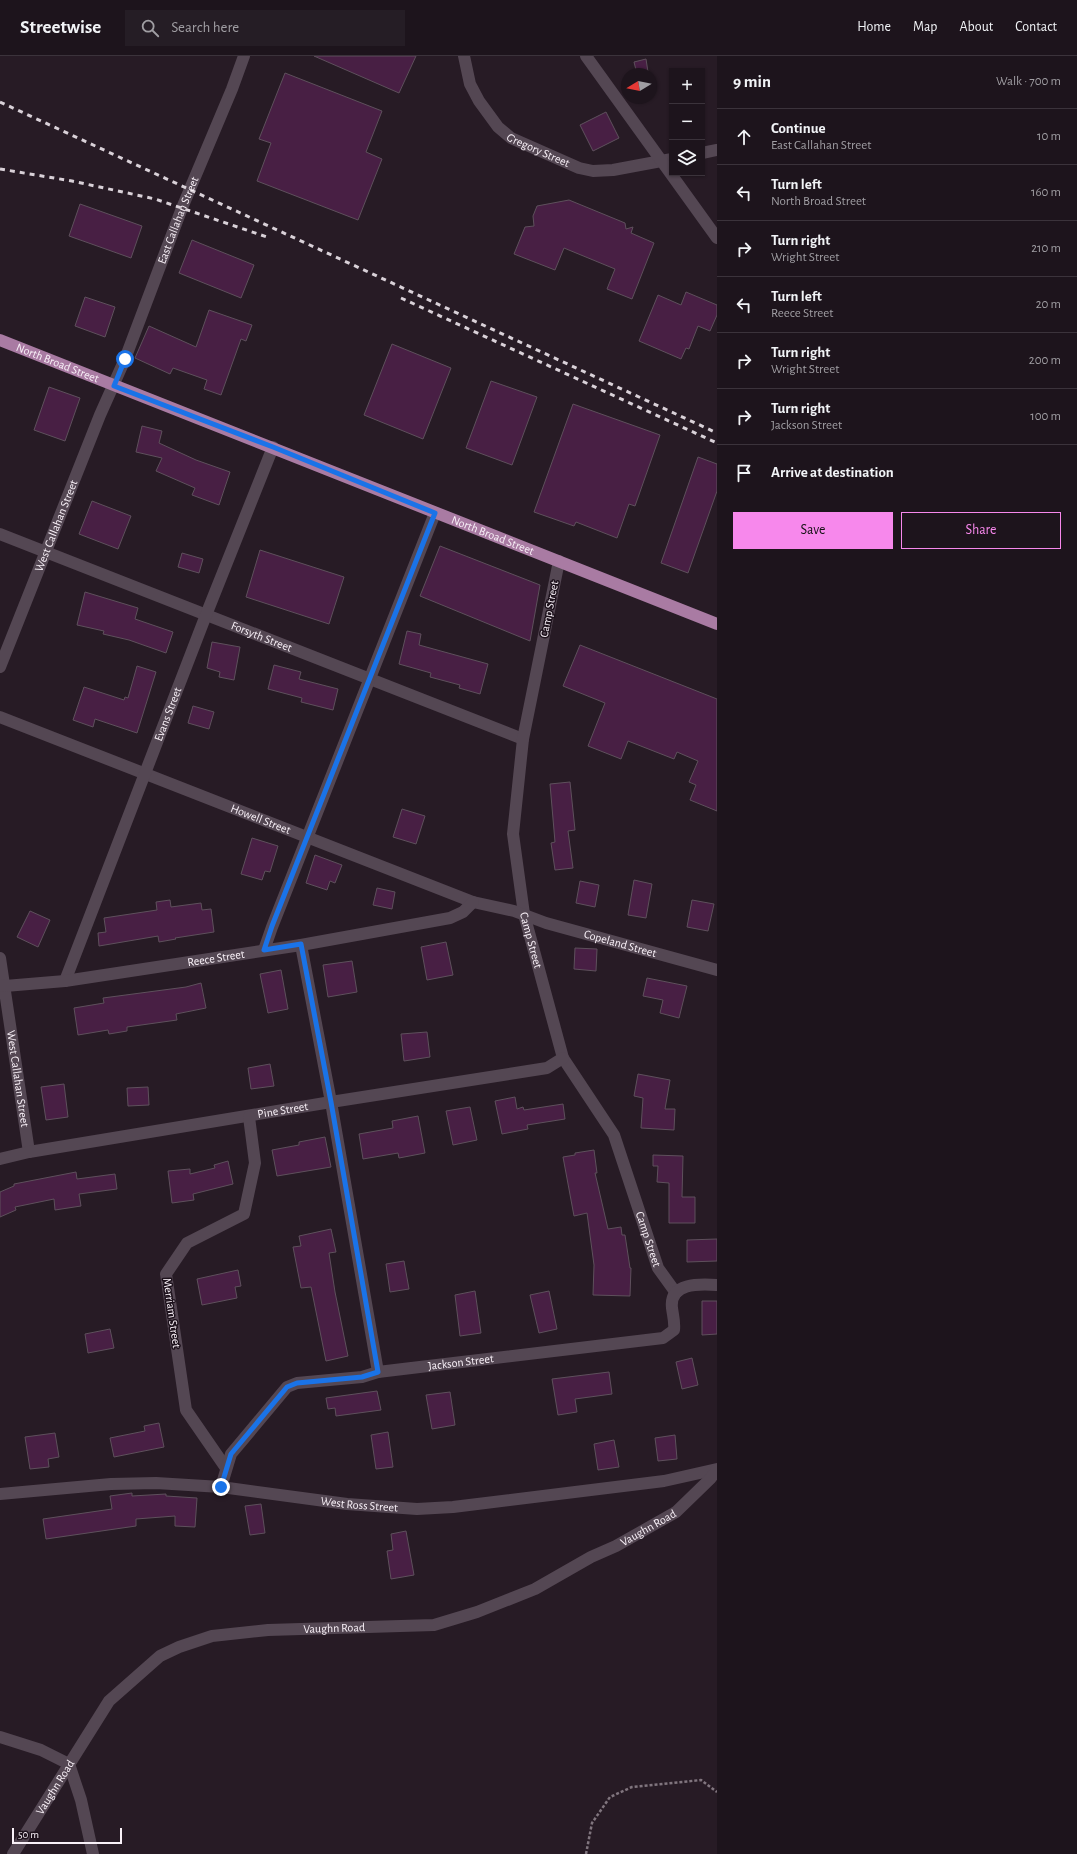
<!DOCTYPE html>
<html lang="en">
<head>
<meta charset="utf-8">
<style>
	:root { --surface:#1d141c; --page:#251d25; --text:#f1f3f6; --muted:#a09ea3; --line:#3b333b; --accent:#f788ec }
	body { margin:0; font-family:"Alegreya Sans",sans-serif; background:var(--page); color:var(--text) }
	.controls { position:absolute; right:12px; top:12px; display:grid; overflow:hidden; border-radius:0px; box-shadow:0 1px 3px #0004 }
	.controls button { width:36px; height:36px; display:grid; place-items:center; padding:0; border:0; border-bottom:1px solid var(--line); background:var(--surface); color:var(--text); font:20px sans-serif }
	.compass { position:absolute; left:621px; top:12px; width:36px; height:36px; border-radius:50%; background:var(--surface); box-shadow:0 1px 3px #0004; rotate:260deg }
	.scale { position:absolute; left:12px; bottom:10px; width:110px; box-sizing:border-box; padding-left:4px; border:2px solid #f9f1f8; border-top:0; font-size:11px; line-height:14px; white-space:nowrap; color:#f9f1f8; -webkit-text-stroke:3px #1d121c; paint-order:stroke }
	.stop { position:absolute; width:12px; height:12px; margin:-9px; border:3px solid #1a73e8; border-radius:50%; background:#fff }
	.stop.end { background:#1a73e8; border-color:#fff; box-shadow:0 1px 4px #0008 }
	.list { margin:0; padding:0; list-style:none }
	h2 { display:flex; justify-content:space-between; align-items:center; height:52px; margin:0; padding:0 16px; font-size:17px }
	h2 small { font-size:13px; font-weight:400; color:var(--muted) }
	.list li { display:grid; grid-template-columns:26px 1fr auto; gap:12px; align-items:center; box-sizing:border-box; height:56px; padding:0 16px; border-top:1px solid var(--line) }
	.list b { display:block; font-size:15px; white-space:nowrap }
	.list p { margin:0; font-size:13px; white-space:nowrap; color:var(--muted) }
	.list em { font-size:13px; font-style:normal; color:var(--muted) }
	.actions { display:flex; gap:8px; padding:12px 16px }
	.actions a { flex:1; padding:9px 0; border:1px solid var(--accent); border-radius:0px; text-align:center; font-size:14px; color:var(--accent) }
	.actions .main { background:var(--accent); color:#111 }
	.icon { flex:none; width:22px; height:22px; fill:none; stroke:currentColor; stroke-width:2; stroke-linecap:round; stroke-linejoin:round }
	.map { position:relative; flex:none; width:717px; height:1798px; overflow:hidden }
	header { display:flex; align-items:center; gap:24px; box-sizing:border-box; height:56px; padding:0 20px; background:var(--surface); border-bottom:1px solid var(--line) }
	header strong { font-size:19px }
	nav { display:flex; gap:22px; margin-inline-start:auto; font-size:14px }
	.search { width:280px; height:36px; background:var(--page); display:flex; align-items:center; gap:10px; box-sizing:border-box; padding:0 14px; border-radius:0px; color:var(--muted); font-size:15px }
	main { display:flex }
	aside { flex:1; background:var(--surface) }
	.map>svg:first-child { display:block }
</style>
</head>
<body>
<header>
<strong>Streetwise</strong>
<div class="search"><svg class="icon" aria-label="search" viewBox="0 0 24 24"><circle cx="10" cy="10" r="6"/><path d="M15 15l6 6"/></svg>Search here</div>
<nav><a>Home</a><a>Map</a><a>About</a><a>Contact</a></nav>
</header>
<main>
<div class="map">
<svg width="717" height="1798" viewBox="0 0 717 1798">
	<rect width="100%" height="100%" fill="#271b25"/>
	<!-- building -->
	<g fill="#481f44" stroke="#5e505c">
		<polygon points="314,0 416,0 399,37"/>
		<polygon points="646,3 648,16 637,18 634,6"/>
		<polygon points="285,17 382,55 366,96 382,103 358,164 257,125 271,87 259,83"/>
		<polygon points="606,56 619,82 593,95 580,69"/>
		<polygon points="569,144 625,167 626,173 633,171 631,177 654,187 632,243 607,233 615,213 564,192 555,214 514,198 525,171 534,170 533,160 537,150"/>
		<polygon points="80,148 142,170 131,202 69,180"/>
		<polygon points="192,184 254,209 241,242 179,217"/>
		<polygon points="686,236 717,249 717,259 710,275 698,270 689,293 686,292 681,303 639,285 658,239 681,249"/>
		<polygon points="85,241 115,251 105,281 75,270"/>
		<polygon points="209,254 252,269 246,285 241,283 221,339 204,333 207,324 173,312 170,318 135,302 149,270 196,291"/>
		<polygon points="392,288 451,312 423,383 364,359"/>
		<polygon points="491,325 537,341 512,409 466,392"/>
		<polygon points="49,331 80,342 65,385 34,374"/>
		<polygon points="573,348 660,379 635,450 629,448 617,482 576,466 574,470 534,456"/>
		<polygon points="142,370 162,375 159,387 196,404 230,416 219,449 192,439 195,432 156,415 162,402 136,396"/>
		<polygon points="698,401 717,408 717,435 688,517 661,507"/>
		<polygon points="92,445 131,460 118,493 79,478"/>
		<polygon points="440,490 540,529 530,585 420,540"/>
		<polygon points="260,494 344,521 329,568 246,541"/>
		<polygon points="182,497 203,503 199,517 178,511"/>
		<polygon points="85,536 138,552 135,563 173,576 166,597 129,584 103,578 104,575 77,569"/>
		<polygon points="407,575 421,578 419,589 488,608 480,638 459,632 460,629 430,621 431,617 399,608"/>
		<polygon points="212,586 240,591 234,624 219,621 220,616 207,612"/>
		<polygon points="580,589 717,643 717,755 690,744 696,729 689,726 698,705 677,696 674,703 628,685 621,703 588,690 605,647 563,630"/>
		<polygon points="274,609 301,616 299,623 338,633 333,654 301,646 302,642 268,633"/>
		<polygon points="137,610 156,616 137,677 95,663 93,671 73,664 84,631 124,644 125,641 128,642"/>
		<polygon points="193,650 214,656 209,673 188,667"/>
		<polygon points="570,726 575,774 568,775 573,812 555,814 551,787 555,786 550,728"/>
		<polygon points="402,753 425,760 416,788 393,781"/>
		<polygon points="252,782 278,790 270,816 265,815 262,824 241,818"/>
		<polygon points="315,799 342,809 335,827 330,825 327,834 306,827"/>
		<polygon points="634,824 652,828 646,862 628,859"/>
		<polygon points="580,825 599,829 595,851 576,847"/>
		<polygon points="377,832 395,836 392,853 373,849"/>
		<polygon points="170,844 171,851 201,847 202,854 211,853 214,876 175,882 176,883 159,886 158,880 99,890 98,877 106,876 104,862 157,854 156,846"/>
		<polygon points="692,844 714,848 708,875 687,871"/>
		<polygon points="30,855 50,864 38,891 17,881"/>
		<polygon points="446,886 453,919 427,924 421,891"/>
		<polygon points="575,892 597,893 596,915 574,913"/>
		<polygon points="352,905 357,936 328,941 323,909"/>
		<polygon points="281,914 288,953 268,957 260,918"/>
		<polygon points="647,922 687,930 679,962 660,957 663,944 643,940"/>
		<polygon points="201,927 206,952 176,958 177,964 127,971 127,975 109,978 108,974 78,979 74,952 104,947 103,942 186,931"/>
		<polygon points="427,976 430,1001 404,1005 401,978"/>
		<polygon points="270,1008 274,1030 251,1033 248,1012"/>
		<polygon points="638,1018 670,1024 665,1053 675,1053 674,1074 641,1072 643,1042 634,1040"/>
		<polygon points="64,1028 68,1061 46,1064 41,1031"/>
		<polygon points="148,1031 149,1049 128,1050 127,1032"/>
		<polygon points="515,1041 517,1053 523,1051 524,1054 563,1048 565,1063 527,1069 528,1073 502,1078 495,1045"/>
		<polygon points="470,1051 477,1084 453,1089 446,1055"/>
		<polygon points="418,1060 425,1097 399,1102 398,1097 363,1103 359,1078 393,1072 392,1065"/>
		<polygon points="325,1081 331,1111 277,1120 272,1094 299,1089 299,1086"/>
		<polygon points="594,1094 597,1117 595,1117 608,1173 621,1171 622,1179 625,1179 630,1212 631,1212 630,1240 593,1239 594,1209 587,1157 574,1160 563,1101 575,1099 575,1097"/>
		<polygon points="653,1099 683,1100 682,1141 695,1141 695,1167 669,1167 669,1127 657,1126 658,1110 653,1110"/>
		<polygon points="228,1105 233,1128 193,1138 194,1144 172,1147 168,1115 190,1113 190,1118 215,1112 214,1109"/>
		<polygon points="76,1116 77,1123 115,1118 117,1133 79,1138 81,1150 55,1154 54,1143 15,1151 16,1154 0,1161 0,1136 14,1130 14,1128"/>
		<polygon points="331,1173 336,1196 329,1197 335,1236 348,1300 326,1305 311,1231 301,1232 293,1191 301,1190 299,1180"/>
		<polygon points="717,1183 717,1205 687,1206 687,1184"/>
		<polygon points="404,1205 409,1233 390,1236 386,1208"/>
		<polygon points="238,1214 241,1230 235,1231 237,1242 202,1249 197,1223"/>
		<polygon points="475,1235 481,1277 460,1280 455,1239"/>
		<polygon points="549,1235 557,1273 539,1277 530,1239"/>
		<polygon points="702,1245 717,1245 717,1278 702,1279"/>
		<polygon points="110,1273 114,1292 88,1297 85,1278"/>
		<polygon points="692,1302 698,1329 682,1333 676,1306"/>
		<polygon points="609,1316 612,1338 575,1343 577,1356 558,1359 552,1323"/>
		<polygon points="377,1335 381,1354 336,1360 335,1352 328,1353 326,1342"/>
		<polygon points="450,1336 455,1369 432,1373 426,1339"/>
		<polygon points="159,1367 164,1391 114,1401 110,1382 145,1375 144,1370"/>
		<polygon points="388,1376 393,1411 376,1413 371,1379"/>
		<polygon points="55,1377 59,1401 48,1403 49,1411 30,1413 25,1381"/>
		<polygon points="675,1379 677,1403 658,1405 655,1382"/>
		<polygon points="614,1384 619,1411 598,1414 594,1388"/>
		<polygon points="132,1437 132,1440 166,1438 166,1440 197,1442 195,1471 175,1470 175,1460 136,1463 136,1470 46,1483 43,1463 112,1453 110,1440"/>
		<polygon points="261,1448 265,1477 250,1479 245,1450"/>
		<polygon points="406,1475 414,1519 391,1523 387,1495 393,1494 391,1478"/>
	</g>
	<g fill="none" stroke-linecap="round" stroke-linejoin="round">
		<!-- path -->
		<polyline stroke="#80757e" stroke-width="2.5" stroke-dasharray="3 2" stroke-linecap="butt" points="586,1798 592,1767 610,1741 632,1731 701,1724 717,1736"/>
		<!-- minor -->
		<g stroke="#544753" stroke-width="12">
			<path id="s1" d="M464,0L470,28L479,45L498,71L511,82L579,112L593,115L613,114L672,103"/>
			<polyline points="586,0 717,182"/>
			<polyline points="702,97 717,94"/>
			<path id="s2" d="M0,478L523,683"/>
			<path id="s3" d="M559,505L523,683L513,778L524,858L563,1002L614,1079L658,1212L676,1237"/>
			<path id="s4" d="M0,611L100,359L125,303L182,152L232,33L244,0"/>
			<path id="s5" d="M0,661L473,846L514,855L546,867L717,914"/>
			<polyline points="301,889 331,1046 378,1316"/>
			<polyline points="264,894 272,871 435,457"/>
			<path id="s6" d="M0,902L29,1096"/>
			<path id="s7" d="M65,925L206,559L273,391"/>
			<path id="s8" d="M0,929L5,930L65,925L301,889L450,862L463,856L473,846"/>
			<path id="s9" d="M0,1103L29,1096L331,1046L547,1012L563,1002"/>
			<polyline points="226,1412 186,1354 166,1218 187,1187 244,1158 255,1107 249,1061"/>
			<path id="s10" d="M221,1431L231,1398L287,1331L297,1327L362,1321L378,1316L403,1313L663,1282L674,1274C675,1266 673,1260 672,1252C669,1226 700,1228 717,1229"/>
			<path id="s11" d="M0,1438L111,1428L156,1427L221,1431L347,1448L417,1453L453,1451L664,1425L717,1413"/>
			<polyline points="0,1681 41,1694 69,1708"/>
			<polyline points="69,1708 81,1744 93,1798"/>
			<path id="s12" d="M13,1798L109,1645L160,1600L179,1591L212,1580L268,1574L434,1569L477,1556L535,1533L591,1501L616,1490L676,1456L710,1423L717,1414"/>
		</g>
		<!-- major -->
		<path stroke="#a97ba3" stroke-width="12" id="s13" d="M0,284L717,568"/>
		<!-- rail -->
		<g stroke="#d9d1d8" stroke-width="3" stroke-dasharray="5 5" stroke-linecap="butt">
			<polyline points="0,46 717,377"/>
			<polyline points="0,113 72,125 155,143 267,181"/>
			<polyline points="401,242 717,387"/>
		</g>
	</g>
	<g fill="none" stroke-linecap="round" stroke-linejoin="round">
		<!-- route -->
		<polyline stroke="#1a73e8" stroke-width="5" points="125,303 114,330 273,391 435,457 272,870 264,894 301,888 331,1046 378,1316 362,1321 297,1327 287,1331 231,1398 221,1431"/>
	</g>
	<g text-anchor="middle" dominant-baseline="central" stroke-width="3" stroke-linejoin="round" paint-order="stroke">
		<!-- street labels -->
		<g font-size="12" fill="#f9f1f8" stroke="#1d121c">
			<text stroke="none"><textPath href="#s1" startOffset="127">Gregory Street</textPath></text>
			<text stroke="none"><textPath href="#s4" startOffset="481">East Callahan Street</textPath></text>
			<text stroke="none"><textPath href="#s13" startOffset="62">North Broad Street</textPath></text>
			<text stroke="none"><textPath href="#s4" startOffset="152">West Callahan Street</textPath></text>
			<text stroke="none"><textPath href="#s13" startOffset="530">North Broad Street</textPath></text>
			<text transform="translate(549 553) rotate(-79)">Camp Street</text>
			<text stroke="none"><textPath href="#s2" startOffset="281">Forsyth Street</textPath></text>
			<text stroke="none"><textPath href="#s7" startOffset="286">Evans Street</textPath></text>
			<text stroke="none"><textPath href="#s5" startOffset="280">Howell Street</textPath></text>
			<text stroke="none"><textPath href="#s3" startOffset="385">Camp Street</textPath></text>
			<text stroke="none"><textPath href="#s5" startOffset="661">Copeland Street</textPath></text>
			<text stroke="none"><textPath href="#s8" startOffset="218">Reece Street</textPath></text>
			<text stroke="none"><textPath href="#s6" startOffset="122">West Callahan Street</textPath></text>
			<text stroke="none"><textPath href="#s9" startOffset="287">Pine Street</textPath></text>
			<text stroke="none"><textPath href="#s3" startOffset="709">Camp Street</textPath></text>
			<text transform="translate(172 1257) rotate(82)">Merriam Street</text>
			<text stroke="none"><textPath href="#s10" startOffset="298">Jackson Street</textPath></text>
			<text stroke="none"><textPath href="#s11" startOffset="361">West Ross Street</textPath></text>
			<text stroke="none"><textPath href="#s12" startOffset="763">Vaughn Road</textPath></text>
			<text stroke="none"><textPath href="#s12" startOffset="427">Vaughn Road</textPath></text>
			<text stroke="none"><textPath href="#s12" startOffset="79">Vaughn Road</textPath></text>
		</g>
	</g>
</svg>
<div class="controls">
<button>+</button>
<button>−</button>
<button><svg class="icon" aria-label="layers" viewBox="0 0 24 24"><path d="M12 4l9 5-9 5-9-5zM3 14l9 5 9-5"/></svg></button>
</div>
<svg class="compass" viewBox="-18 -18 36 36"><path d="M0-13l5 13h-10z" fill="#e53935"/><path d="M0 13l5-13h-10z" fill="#a09ea3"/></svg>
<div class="scale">50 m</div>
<div class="stop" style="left:125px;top:303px"></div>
<div class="stop end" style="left:221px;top:1431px"></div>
</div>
<aside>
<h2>9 min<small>Walk · 700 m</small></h2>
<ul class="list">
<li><svg class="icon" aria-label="ahead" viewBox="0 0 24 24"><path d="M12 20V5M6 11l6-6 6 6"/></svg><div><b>Continue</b><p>East Callahan Street</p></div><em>10 m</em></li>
<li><svg class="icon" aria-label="left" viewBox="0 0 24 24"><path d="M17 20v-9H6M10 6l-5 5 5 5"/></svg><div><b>Turn left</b><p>North Broad Street</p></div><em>160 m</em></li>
<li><svg class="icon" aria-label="right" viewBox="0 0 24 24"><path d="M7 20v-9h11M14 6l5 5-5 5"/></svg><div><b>Turn right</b><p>Wright Street</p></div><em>210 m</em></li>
<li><svg class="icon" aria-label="left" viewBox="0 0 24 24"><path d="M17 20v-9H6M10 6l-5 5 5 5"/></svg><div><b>Turn left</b><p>Reece Street</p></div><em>20 m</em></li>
<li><svg class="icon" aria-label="right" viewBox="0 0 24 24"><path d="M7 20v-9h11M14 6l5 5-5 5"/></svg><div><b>Turn right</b><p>Wright Street</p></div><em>200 m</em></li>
<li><svg class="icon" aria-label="right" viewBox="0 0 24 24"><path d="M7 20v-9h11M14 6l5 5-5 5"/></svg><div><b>Turn right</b><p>Jackson Street</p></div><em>100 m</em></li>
<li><svg class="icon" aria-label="arrive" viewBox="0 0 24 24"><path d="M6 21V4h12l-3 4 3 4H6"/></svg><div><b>Arrive at destination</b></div></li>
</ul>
<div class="actions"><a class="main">Save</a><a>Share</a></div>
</aside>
</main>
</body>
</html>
